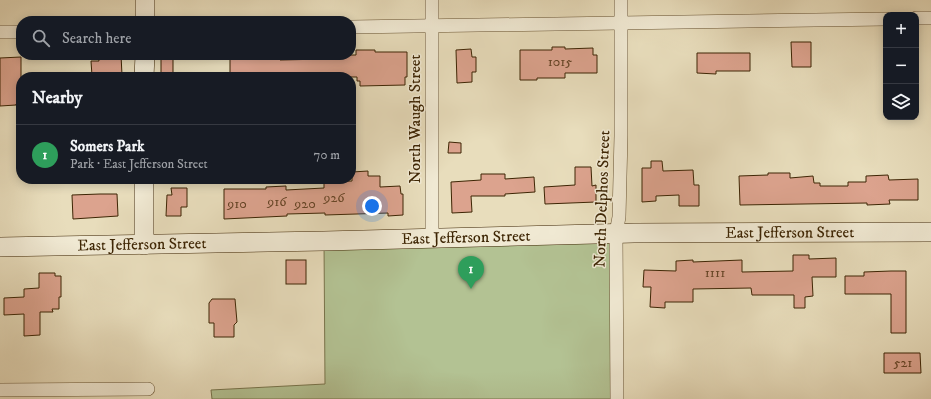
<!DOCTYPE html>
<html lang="en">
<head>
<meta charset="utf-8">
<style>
	:root { --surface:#171b24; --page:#242831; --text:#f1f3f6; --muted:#9ea1a6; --line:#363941; --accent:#c59692 }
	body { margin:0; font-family:"IM FELL DW Pica",serif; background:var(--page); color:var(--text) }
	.controls { position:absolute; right:12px; top:12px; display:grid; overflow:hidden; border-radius:8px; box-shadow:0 2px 10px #0003 }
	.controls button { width:36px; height:36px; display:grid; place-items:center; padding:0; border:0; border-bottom:1px solid var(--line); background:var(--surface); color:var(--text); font:20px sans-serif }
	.you { position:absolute; left:372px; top:206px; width:14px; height:14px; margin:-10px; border:3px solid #fff; border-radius:50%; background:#1a73e8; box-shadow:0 0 0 6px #1a73e833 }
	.badge { display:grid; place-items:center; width:26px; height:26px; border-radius:50%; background:var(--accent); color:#fff; font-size:13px; font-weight:700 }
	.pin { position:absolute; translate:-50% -33px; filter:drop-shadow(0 1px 2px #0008) }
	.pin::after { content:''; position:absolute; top:21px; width:14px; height:12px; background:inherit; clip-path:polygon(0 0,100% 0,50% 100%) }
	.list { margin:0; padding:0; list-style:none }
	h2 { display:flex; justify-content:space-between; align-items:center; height:52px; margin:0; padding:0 16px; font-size:17px }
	h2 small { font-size:13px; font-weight:400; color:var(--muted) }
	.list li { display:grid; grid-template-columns:26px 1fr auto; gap:12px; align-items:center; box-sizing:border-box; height:60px; padding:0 16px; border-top:1px solid var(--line) }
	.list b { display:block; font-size:15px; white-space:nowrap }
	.list p { margin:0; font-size:13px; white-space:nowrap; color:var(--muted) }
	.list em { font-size:13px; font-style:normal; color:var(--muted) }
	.icon { flex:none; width:22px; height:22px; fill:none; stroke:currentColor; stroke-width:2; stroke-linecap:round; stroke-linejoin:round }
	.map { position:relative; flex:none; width:931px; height:399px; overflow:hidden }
	.search { position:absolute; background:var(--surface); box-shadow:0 2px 10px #0003; left:16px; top:16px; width:340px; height:44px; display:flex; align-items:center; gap:10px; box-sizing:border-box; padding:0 14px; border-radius:16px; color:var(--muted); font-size:15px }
	.panel { position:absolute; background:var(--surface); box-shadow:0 2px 10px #0003; left:16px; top:72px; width:340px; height:112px; border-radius:16px }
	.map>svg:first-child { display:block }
</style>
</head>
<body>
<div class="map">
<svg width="931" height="399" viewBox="0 0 931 399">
	<rect width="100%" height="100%" fill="#e8ddbc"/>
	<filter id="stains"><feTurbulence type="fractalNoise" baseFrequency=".005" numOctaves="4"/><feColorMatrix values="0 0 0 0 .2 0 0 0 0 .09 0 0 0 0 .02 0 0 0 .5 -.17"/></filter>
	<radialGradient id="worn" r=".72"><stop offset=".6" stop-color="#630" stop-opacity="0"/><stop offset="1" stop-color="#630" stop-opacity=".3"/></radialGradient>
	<!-- green -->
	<polygon fill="#b3c293" stroke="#78744c" points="616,233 617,399 212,399 211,390 325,384 324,241"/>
	<!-- building -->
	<g fill="#dca38e" stroke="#3d2504">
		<polygon points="791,42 811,42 811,67 792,67"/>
		<polygon points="552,47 565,47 565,49 593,48 593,55 597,55 597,73 565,73 565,78 537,78 537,80 520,80 520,50 552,50"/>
		<polygon points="471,49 472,57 476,57 476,72 472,72 472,82 457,83 456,50"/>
		<polygon points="356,50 375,50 375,52 407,52 407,77 405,77 405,85 360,86 360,81 357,81 357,77 230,77 230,59 236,59 236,56 262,57 262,55 277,55 277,57 280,57 280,60 325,59 325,57 330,57 330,55 356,55"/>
		<polygon points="697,53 750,53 750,71 716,71 716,74 697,73"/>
		<polygon points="98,55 121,55 122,75 92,76 91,61 99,61"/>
		<polygon points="161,55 173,55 173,76 161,75"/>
		<polygon points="21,57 21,104 16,104 16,105 0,106 0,58"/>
		<polygon points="449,142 461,143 461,153 448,153"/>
		<polygon points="651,161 662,161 663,171 693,170 694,185 699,185 699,206 679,206 679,195 656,196 656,201 642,202 642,168 651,168"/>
		<polygon points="575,167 591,167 592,186 596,185 596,202 545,204 544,187 575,185"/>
		<polygon points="368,171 368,176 380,176 380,187 400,186 401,194 403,194 403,215 388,216 388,213 325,215 325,213 287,214 287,216 224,219 224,189 266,189 266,187 286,186 286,190 324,188 324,182 352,181 352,172"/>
		<polygon points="768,173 790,173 790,178 813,176 814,183 820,183 820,186 848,186 848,182 866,182 866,176 888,175 889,180 918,179 918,200 889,200 890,204 867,205 867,203 740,205 739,176 768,175"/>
		<polygon points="481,174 505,174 505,179 534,177 535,192 505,194 505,196 471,196 472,212 452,213 451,182 481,180"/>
		<polygon points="171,188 187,188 187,207 181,207 181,216 166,216 167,195 172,195"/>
		<polygon points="100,194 117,194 118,216 73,219 72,195"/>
		<polygon points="793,255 809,255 809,259 836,258 836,277 812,277 813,296 805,297 805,308 794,308 794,295 752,295 751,288 693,289 693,302 665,302 665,308 650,307 651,287 643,287 644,270 676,271 676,261 693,260 693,262 742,260 742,272 793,271"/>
		<rect x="286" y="260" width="20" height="24"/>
		<polygon points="891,271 906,271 906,333 891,333 891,294 845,294 845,276 864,276 864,272"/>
		<polygon points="39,273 55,273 55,276 61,276 61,297 59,297 59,309 52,309 53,312 40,312 40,335 24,336 24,314 4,315 4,298 24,297 24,289 39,288"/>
		<polygon points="212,299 235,299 237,322 234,325 234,337 214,337 214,323 209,323 209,303"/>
		<polygon points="884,353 920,353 921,373 884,373"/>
	</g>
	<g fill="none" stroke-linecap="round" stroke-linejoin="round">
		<defs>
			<g id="street">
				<polyline points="916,18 931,18"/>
				<polyline points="351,27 886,19"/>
				<polyline points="0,32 21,32"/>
				<polyline points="432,239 432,0"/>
				<polyline points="0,390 148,389"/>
				<polyline points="617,399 616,233 619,217 621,136 621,0"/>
			</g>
			<g id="secondary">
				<polyline points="145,0 145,21"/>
				<polyline points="144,77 145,55"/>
				<polyline points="144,245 144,179"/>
				<path id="s1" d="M0,247L324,241L634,233L931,232"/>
			</g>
		</defs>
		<!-- street casing -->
		<use href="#street" stroke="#685332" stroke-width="14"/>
		<!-- secondary casing -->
		<use href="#secondary" stroke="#3d2504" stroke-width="20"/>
		<!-- street -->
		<use href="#street" stroke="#f0e9d3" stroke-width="13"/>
		<!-- secondary -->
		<use href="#secondary" stroke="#f0e9d3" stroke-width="19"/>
	</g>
	<g text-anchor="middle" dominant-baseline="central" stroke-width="3" stroke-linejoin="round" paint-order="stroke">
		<!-- number labels -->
		<g font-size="14" fill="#654426">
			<text x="560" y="62">1015</text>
			<text x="334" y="198">926</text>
			<text x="277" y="202">916</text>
			<text x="237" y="204">910</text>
			<text x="305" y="204">920</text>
			<text x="715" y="273">1111</text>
			<text x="903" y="363">521</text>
		</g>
		<!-- street labels -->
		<g font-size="16" fill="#3d2504" stroke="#f0e9d3">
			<text transform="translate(415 119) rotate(-90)">North Waugh Street</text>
			<text transform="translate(602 199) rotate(-88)">North Delphos Street</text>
			<text stroke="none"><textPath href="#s1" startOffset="790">East Jefferson Street</textPath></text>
			<text stroke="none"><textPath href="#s1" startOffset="466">East Jefferson Street</textPath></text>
			<text stroke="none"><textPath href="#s1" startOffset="142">East Jefferson Street</textPath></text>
		</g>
	</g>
	<rect width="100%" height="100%" filter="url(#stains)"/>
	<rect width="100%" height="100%" fill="url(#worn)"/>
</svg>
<div class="controls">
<button>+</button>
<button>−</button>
<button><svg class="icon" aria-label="layers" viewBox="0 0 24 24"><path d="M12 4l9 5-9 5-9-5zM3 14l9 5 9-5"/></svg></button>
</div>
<div class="you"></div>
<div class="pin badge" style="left:471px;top:289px;background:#2e9e5b">1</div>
<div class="search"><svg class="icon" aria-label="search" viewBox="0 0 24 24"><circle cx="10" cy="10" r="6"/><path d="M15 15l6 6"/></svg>Search here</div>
<section class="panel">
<h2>Nearby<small></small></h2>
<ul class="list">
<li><span class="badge" style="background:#2e9e5b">1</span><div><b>Somers Park</b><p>Park · East Jefferson Street</p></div><em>70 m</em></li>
</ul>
</section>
</div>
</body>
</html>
